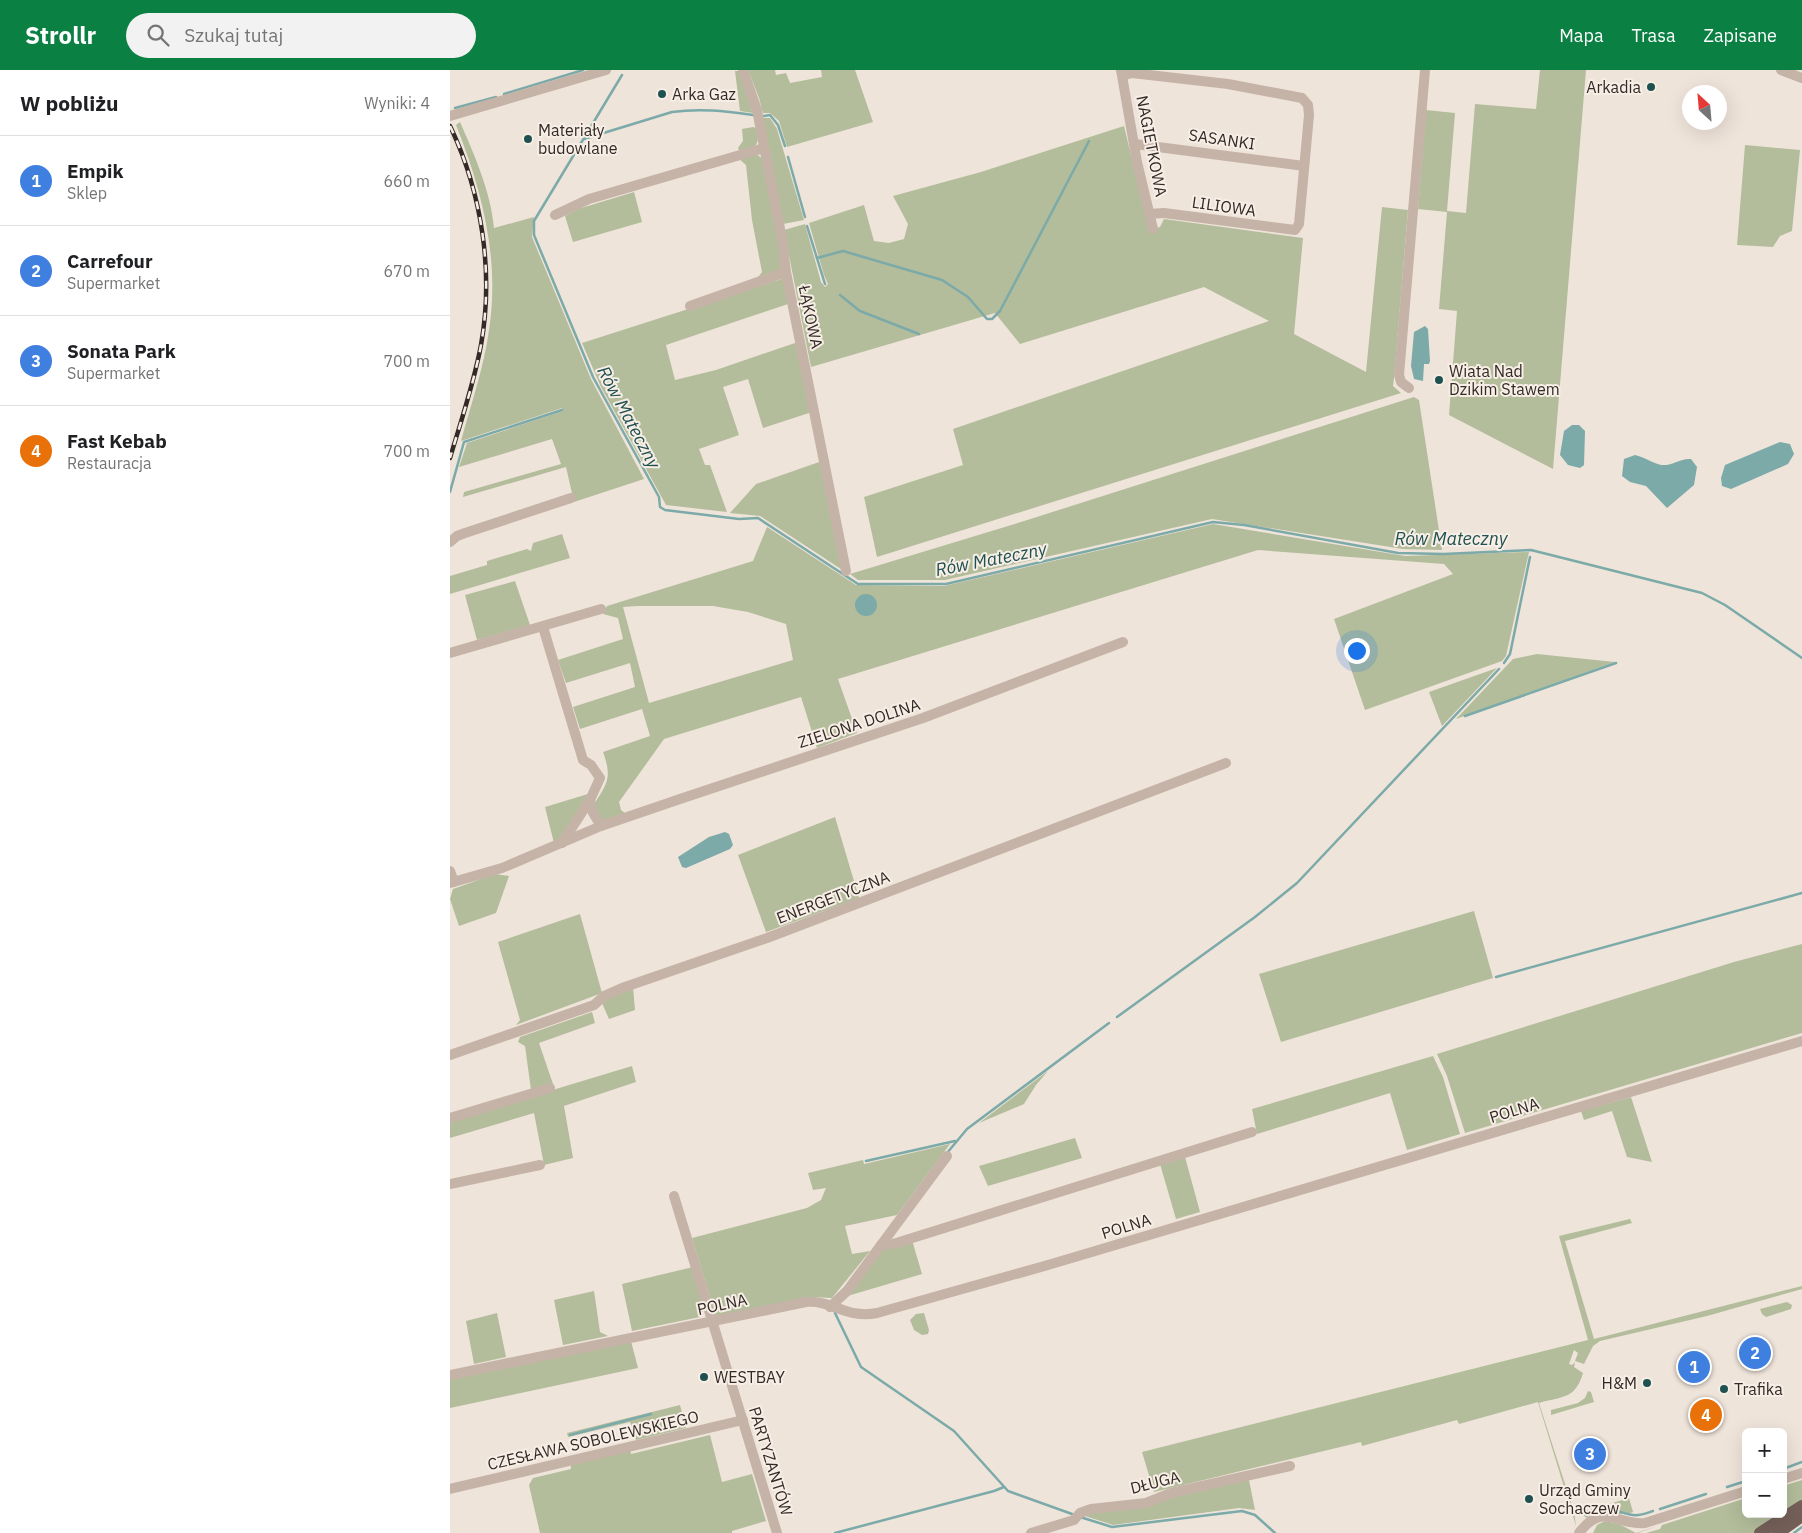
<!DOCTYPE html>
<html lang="pl">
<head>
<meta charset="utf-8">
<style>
	:root { --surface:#fff; --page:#f2f2f2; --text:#202124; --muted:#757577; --line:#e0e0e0; --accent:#0b8043 }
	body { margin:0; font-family:"IBM Plex Sans",sans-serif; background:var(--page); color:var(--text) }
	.controls { position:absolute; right:15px; bottom:15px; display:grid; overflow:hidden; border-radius:8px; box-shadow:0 5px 20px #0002 }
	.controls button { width:45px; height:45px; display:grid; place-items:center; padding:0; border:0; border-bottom:1px solid var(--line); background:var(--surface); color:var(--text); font:25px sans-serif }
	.compass { position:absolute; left:1232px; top:15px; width:45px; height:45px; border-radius:50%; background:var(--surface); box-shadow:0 5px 20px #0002; rotate:334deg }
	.you { position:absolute; left:906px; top:580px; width:18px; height:18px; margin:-12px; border:4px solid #fff; border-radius:50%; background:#1a73e8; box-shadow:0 0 0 8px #1a73e833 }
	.badge { display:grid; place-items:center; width:32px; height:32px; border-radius:50%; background:var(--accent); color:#fff; font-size:16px; font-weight:700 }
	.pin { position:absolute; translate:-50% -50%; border:2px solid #fff; box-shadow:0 1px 5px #0006 }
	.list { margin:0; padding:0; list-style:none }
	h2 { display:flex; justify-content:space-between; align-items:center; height:65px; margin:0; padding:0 20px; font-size:21px }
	h2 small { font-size:16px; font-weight:400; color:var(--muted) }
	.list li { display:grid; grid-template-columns:32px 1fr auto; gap:15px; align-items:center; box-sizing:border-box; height:90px; padding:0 20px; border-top:1px solid var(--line) }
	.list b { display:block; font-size:19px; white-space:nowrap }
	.list p { margin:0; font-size:16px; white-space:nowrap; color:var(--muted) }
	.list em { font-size:16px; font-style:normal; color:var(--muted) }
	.icon { flex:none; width:28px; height:28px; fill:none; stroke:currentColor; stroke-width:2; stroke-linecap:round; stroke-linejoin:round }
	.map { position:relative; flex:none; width:1352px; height:1463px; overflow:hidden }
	header { display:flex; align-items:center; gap:30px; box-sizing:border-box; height:70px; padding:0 25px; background:var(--accent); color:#fff }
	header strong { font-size:24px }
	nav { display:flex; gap:28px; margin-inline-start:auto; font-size:18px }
	.search { width:350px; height:45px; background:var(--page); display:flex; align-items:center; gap:12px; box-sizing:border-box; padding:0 18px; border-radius:28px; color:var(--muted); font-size:19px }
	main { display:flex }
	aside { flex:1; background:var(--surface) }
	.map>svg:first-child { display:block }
</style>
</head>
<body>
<header>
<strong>Strollr</strong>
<div class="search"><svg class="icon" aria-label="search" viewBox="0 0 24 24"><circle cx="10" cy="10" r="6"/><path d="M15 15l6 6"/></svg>Szukaj tutaj</div>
<nav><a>Mapa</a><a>Trasa</a><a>Zapisane</a></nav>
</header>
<main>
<aside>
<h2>W pobliżu<small>Wyniki: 4</small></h2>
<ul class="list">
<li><span class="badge" style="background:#3f7fe0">1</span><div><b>Empik</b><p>Sklep</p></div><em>660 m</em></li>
<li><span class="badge" style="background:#3f7fe0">2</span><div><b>Carrefour</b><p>Supermarket</p></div><em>670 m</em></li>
<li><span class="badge" style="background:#3f7fe0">3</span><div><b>Sonata Park</b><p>Supermarket</p></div><em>700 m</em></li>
<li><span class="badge" style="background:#e8710a">4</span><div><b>Fast Kebab</b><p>Restauracja</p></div><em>700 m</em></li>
</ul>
</aside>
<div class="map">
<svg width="1352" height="1463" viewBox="0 0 1352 1463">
	<rect width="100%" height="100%" fill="#efe4da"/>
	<!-- green -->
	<g fill="#b3bd9b" fill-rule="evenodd">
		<polygon points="298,0 325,0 326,5 336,3 340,13 372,7 371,0 405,0 423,52 337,77 329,51 320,43 313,43 309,28"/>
		<polygon points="1090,0 1136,0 1103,399 999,345 1007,241 989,239 997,142 968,139 976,40 1005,43 997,141 1016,143 1025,34 1086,39"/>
		<polygon points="285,1 289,1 303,43 290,41"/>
		<polygon points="313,48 320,48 327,59 354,150 333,154"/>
		<path d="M10,52C24,84 41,122 44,158L84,147L82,167L141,309L194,409L124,432L116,397L13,427L14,422L111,394L102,369L9,397L17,373L113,341L112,338L11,371C21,334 34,297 39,260C50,189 32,120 6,55Z"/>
		<polygon points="674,56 699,160 710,157 714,149 853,168 844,264 916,302 932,137 958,140 944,308 943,316 951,323 427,487 414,427 513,395 503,359 819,251 754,217 570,274 545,243 361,297 334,160 355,154 371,212 375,217 378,214 374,205 359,153 414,135 424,171 439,173 454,169 458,154 443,126 531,102"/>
		<polygon points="303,57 306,58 308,70 306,75 290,83 288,78 293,71 292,59"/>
		<polygon points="1295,75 1350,80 1342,161 1330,166 1323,177 1287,175"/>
		<polygon points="306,84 313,89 332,180 331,201 306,210 312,202 302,150 296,95 288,88"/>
		<polygon points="184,122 192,152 123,172 115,146 128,139"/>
		<polygon points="335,208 341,233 216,275 225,310 266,300 348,272 362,342 313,358 298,309 273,317 289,365 249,379 255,395 260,395 277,442 216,435 151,317 132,273"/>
		<polygon points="964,327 969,330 992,480 953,479 762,449 495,510 408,510 400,504 571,452"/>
		<polygon points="372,391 394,501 310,446 280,443 306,414"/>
		<path d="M763,454L955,486L1079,482L1056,586L1052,591L915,640L884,549L1003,504L994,494L808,480L388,609L407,663L367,678L351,627L214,669L169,732L171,740L176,744L155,752L146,744L144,734C158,713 162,707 153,682L200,666L192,639L130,659L123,637L185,617L180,593L116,613L108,590L173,569L168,548L153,544L157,536L303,491L317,457L406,515L494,516ZM187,536H263L298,542L336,554L343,590L199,633L173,537Z"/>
		<polygon points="112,464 120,488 0,524 0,506 37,495 37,491 77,479 81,481 83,473"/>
		<polygon points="65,511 80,555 27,570 15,525"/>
		<polygon points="1087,584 1165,592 1006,649 1063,589"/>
		<polygon points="1047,598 992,656 979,622"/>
		<polygon points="138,724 110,770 104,773 95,737"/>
		<polygon points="385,747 409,828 316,862 288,785"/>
		<polygon points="45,804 59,806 46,843 9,856 0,829 3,819"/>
		<polygon points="1024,841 1043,908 831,972 809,904"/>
		<polygon points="130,844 152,923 66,955 70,950 48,872"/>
		<polygon points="1352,874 1352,963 1015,1063 997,1006 987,984 1284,892"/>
		<polygon points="183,917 185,940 159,949 152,933 154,929"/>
		<polygon points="142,942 145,953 89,973 103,1014 81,1020 75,976 68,972 70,967"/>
		<polygon points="983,986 993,1007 1010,1064 957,1080 940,1023 807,1064 802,1039"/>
		<polygon points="182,996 186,1012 114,1036 123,1088 94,1095 84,1043 0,1068 0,1051"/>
		<polygon points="598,1001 586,1015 574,1034 529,1053"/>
		<polygon points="1181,1027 1202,1092 1177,1087 1162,1041 1134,1050 1131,1041"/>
		<polygon points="625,1068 632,1088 538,1116 529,1096"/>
		<polygon points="500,1074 447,1145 395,1156 402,1184 420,1181 382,1228 361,1227 266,1247 242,1168 357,1138 371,1130 376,1118 363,1120 358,1103 413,1090 414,1094"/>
		<polygon points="735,1087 750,1142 726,1149 710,1094"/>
		<path d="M1180,1149L1182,1153L1115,1171L1144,1269L1352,1216V1219L1257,1246L1150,1271L1143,1276L1134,1294L1125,1291L1128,1283L1124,1280L1119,1294L1122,1295L1125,1292L1124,1297L1133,1303C1125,1330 1112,1326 1089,1333L1124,1442L1126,1456L1088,1332L1009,1354L1007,1350L912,1376L911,1372L704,1422L692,1382L1138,1270L1109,1166Z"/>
		<polygon points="462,1170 472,1204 394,1227 430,1180"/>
		<polygon points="243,1197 254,1240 250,1247 182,1261 172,1214"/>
		<polygon points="144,1221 150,1262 158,1266 113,1275 104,1230"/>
		<polygon points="1337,1232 1342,1235 1341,1239 1316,1247 1312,1244 1310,1239"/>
		<polygon points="47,1243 56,1287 24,1294 16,1251"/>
		<polygon points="474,1243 479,1260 478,1264 472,1265 464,1260 460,1250 466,1244"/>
		<polygon points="181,1271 188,1298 0,1338 0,1309"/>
		<polygon points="1138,1321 1141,1322 1144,1332 1101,1345 1101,1340 1128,1333 1135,1328"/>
		<polygon points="230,1335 236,1358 186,1370 180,1352 118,1367 117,1363"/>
		<polygon points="260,1365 272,1412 302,1404 316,1451 282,1461 282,1463 90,1463 79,1415 83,1408 121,1399 120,1392 180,1379 181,1384"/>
		<polygon points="808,1406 799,1410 805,1440 789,1438 663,1455 632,1445"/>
		<polygon points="1352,1410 1352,1432 1333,1443 1333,1416"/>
		<path d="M1179,1428L1183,1442C1167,1448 1153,1437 1136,1448L1132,1442L1152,1434H1159Z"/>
		<polygon points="1296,1428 1296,1444 1332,1444 1305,1463 1196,1463 1210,1459 1212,1455"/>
		<polygon points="1155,1451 1169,1454 1186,1463 1208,1456 1188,1463 1143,1463 1147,1455"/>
	</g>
	<!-- water -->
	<g fill="#7baaa9">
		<polygon points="975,256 978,259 980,291 979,294 974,294 973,311 964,309 961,296 964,262"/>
		<polygon points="1122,355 1129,355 1135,361 1134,395 1130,398 1118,395 1110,385 1114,361"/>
		<polygon points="1330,372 1340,374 1344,384 1338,394 1281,419 1272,416 1271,408 1275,395"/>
		<path d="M1185,385C1194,387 1205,394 1211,395C1223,396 1230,388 1241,389L1247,397L1244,415L1217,438L1196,416L1180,412L1172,406L1174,389Z"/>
		<circle cx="416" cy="535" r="11"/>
		<polygon points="275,762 279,764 283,775 280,779 236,798 232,797 228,787 259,767"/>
	</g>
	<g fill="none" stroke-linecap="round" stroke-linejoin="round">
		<!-- stream -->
		<g stroke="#7baaa9" stroke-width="2.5">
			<polyline points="172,5 84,151 84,165 143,307 209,427 210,437 215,440 289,449 308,448 408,514 496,514 763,452 794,455 948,483 994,484 1081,480 1252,523 1275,535 1352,588"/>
			<polyline points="54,24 133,0"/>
			<polyline points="5,38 46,27"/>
			<polyline points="314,46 320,45 328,55 335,76"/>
			<path d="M134,69L222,42C251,38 274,41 303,45"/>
			<polyline points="338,87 355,147"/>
			<polyline points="357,156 375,214"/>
			<polyline points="367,188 393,181 492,210 518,227 537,249 542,249 550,241 639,71"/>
			<polyline points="390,225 410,241 469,264"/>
			<polyline points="0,422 14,372 112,340"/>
			<polyline points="1054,593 1060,584 1080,487"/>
			<polyline points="1015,646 1166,593"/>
			<polyline points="1046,907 1352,823"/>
			<polyline points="667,947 805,847 847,813 1049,599"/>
			<polyline points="497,1083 517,1059 659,953"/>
			<polyline points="416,1091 505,1071"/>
			<polyline points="385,1243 411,1297 504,1361 558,1421 622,1444"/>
			<polyline points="120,1365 201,1344"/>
			<polyline points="1333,1399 1352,1392"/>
			<polyline points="1277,1417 1296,1411"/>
			<polyline points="1210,1439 1256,1424"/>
			<path d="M1135,1445C1154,1428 1164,1443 1183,1445C1190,1446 1197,1443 1203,1441"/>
			<polyline points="630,1447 662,1457 792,1441 805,1445 825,1463"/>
			<polyline points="385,1463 544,1421 554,1417"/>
			<polyline points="1344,1463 1352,1457"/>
		</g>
		<!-- minor -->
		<g stroke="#c6b3a7" stroke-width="10">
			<polyline points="293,0 307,40 332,169 336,202 396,501"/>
			<polyline points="671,0 687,92 703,159"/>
			<polyline points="1331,0 1352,8"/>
			<polyline points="673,5 682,3 778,14 852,28 858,35 859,45 849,154 845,160 714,143 699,144"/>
			<polyline points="0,46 156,0"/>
			<polyline points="685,74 854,96"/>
			<polyline points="105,145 139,129 314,78"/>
			<polyline points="240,236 336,202"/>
			<polyline points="959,318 951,312 949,305 975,0"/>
			<polyline points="0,472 7,466 15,463 121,428"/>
			<polyline points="93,557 133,690 141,695 150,708 140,730 112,773"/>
			<polyline points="0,583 151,539"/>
			<polyline points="140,730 143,743 151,756"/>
			<polyline points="0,801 4,812"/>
			<polyline points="0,813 52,798 151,756 230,729 473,648 673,572"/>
			<polyline points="0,985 144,935 154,926 172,918 317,868 776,693"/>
			<polyline points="0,1048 100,1018"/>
			<polyline points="0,1114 90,1095"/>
			<polyline points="224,1126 327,1463"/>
			<polyline points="431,1175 443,1174 802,1062"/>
			<polyline points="380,1237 397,1221 497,1086"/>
			<path d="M0,1305L356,1232C383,1230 396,1249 427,1243L598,1195L1352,971"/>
			<polyline points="1333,1409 1352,1403"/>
			<polyline points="0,1419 293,1350"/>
			<polyline points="581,1463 624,1450 630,1443 641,1439 696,1433 721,1423 840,1396"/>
			<path d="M1129,1463C1153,1431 1168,1456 1195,1453L1296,1421"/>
		</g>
		<!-- major -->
		<g stroke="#746059" stroke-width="12">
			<polyline points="1310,1463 1352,1436"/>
			<polyline points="1328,1463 1352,1446"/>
		</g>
		<defs>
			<path id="rail" d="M0,56C32,123 44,202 31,275C24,313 11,351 0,388"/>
		</defs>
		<!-- rail casing -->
		<use href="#rail" stroke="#332a27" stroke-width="4.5"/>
		<!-- rail -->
		<use href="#rail" stroke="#f7eee6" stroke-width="2.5" stroke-dasharray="8" stroke-linecap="butt"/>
	</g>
	<!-- markers -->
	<g fill="#205151" stroke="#f7eee6" stroke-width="2">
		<circle cx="1201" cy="17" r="5"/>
		<circle cx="212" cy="24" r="5"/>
		<circle cx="78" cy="69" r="5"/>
		<circle cx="989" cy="310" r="5"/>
		<circle cx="254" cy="1307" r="5"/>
		<circle cx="1197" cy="1313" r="5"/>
		<circle cx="1274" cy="1319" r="5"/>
		<circle cx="1079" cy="1429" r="5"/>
	</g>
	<g text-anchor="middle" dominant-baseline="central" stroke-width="4" stroke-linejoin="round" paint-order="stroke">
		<!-- poi labels -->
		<g font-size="16" fill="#332a27" stroke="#f7eee6" text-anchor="start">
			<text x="1191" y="17" text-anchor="end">Arkadia</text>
			<text x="222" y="24">Arka Gaz</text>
			<text x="88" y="60">Materiały<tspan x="88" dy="18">budowlane</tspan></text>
			<text x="999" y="301">Wiata Nad<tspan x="999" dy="18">Dzikim Stawem</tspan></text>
			<text x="264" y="1307">WESTBAY</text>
			<text x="1187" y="1313" text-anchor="end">H&amp;M</text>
			<text x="1284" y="1319">Trafika</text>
			<text x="1089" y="1420">Urząd Gminy<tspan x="1089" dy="18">Sochaczew</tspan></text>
		</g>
		<!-- street labels -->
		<g font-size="16" fill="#332a27" stroke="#f7eee6">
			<text transform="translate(772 69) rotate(8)">SASANKI</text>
			<text transform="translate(702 76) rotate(79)">NAGIETKOWA</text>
			<text transform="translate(774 136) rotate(8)">LILIOWA</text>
			<text transform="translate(361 247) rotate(78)">ŁĄKOWA</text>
			<text transform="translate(409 653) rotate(-18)">ZIELONA DOLINA</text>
			<text transform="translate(383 827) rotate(-21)">ENERGETYCZNA</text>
			<text transform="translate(1064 1040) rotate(-17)">POLNA</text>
			<text transform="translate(676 1156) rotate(-17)">POLNA</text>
			<text transform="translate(272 1234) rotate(-12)">POLNA</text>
			<text transform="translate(143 1370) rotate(-13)">CZESŁAWA SOBOLEWSKIEGO</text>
			<text transform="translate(321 1391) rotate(73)">PARTYZANTÓW</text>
			<text transform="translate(705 1412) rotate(-14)">DŁUGA</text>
		</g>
		<!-- water labels -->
		<g font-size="18" font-style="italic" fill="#205151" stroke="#f7eee6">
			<text transform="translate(179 347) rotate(62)">Rów Mateczny</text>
			<text x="1001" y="468">Rów Mateczny</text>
			<text transform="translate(541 489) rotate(-11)">Rów Mateczny</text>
		</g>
	</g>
</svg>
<div class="controls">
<button>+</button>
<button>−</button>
</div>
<svg class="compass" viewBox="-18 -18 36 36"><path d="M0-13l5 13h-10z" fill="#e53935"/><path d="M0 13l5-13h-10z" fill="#757577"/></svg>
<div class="you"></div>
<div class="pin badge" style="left:1244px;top:1297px;background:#3f7fe0">1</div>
<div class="pin badge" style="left:1305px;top:1283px;background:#3f7fe0">2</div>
<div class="pin badge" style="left:1140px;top:1384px;background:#3f7fe0">3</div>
<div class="pin badge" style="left:1256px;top:1345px;background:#e8710a">4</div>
</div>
</main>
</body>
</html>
